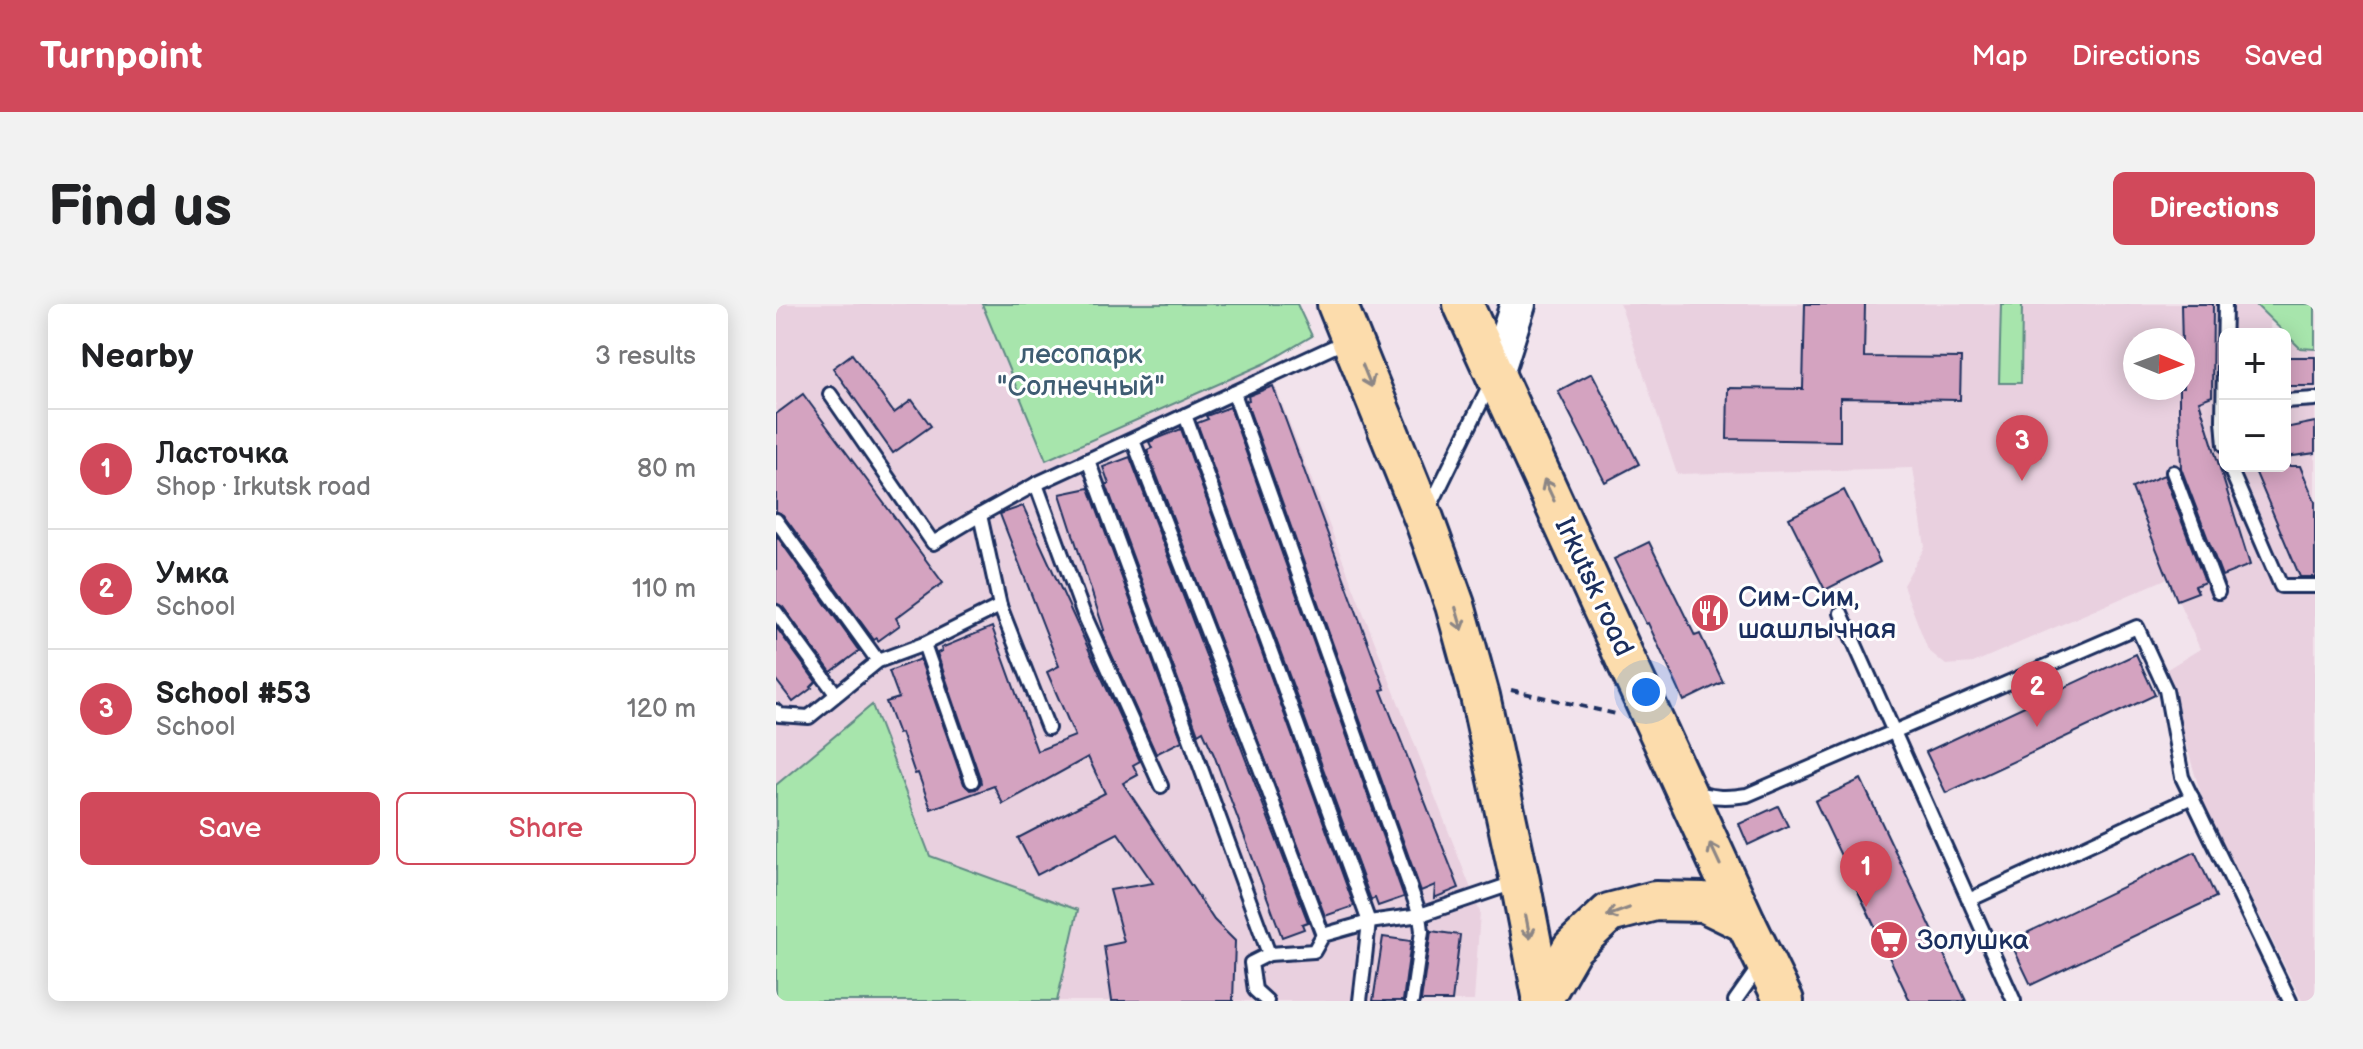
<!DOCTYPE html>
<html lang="en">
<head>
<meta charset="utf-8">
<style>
	:root { --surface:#fff; --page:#f2f2f2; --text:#202124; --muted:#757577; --line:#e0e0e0; --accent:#d1495b }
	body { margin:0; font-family:"Balsamiq Sans",sans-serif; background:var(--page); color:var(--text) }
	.controls { position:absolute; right:24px; top:24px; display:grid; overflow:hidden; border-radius:12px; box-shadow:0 4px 20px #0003 }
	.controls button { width:72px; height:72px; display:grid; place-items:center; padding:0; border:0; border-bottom:2px solid var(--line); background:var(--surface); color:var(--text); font:40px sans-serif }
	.compass { position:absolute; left:1347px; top:24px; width:72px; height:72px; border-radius:50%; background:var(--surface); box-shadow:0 4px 20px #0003; rotate:91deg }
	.you { position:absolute; left:870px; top:388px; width:28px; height:28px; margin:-20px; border:6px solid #fff; border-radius:50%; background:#1a73e8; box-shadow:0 0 0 12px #1a73e833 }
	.badge { display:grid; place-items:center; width:52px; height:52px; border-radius:50%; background:var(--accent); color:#fff; font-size:26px; font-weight:700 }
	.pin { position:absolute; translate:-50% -66px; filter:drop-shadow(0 2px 4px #0008) }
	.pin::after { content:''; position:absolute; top:42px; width:28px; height:24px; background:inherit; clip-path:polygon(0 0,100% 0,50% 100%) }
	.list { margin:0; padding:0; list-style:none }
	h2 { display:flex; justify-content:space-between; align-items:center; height:104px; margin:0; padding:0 32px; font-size:34px }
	h2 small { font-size:26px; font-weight:400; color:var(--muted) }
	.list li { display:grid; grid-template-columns:52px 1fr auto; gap:24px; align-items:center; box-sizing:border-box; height:120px; padding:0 32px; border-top:2px solid var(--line) }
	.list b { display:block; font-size:30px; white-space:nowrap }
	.list p { margin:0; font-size:26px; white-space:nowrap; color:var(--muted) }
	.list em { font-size:26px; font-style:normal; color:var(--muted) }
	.actions { display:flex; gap:16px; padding:24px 32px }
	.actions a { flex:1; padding:18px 0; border:2px solid var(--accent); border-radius:12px; text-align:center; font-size:28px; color:var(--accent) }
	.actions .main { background:var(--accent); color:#fff }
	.map { position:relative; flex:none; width:1539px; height:697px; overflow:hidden; border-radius:12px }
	header { display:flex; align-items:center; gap:48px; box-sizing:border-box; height:112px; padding:0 40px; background:var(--accent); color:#fff }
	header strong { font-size:38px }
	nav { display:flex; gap:44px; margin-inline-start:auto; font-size:28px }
	.intro { display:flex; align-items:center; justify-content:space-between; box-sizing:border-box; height:192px; padding:0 48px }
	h1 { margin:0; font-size:56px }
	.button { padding:20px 36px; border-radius:12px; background:var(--accent); color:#fff; font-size:28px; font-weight:700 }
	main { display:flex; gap:48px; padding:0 48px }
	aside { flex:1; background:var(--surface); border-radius:12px; box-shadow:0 4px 20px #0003 }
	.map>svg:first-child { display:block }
</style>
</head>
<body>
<header>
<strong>Turnpoint</strong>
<nav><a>Map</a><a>Directions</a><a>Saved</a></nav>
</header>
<div class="intro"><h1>Find us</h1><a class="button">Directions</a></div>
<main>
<aside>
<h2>Nearby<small>3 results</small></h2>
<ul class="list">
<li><span class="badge">1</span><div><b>Ласточка</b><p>Shop · Irkutsk road</p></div><em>80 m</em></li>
<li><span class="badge">2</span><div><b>Умка</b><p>School</p></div><em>110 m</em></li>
<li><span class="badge">3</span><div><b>School #53</b><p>School</p></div><em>120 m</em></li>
</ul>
<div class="actions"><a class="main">Save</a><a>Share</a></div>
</aside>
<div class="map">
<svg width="1539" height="697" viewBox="0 0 1539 697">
	<rect width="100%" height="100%" fill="#f2e3ec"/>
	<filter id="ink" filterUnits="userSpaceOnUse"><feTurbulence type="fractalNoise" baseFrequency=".0125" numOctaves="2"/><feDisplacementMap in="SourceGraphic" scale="16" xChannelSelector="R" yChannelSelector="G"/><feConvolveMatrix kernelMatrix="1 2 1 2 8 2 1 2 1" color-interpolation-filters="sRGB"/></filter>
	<g filter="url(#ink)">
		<!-- built -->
		<g fill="#e9d0df" fill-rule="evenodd">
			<polygon points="0,0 206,0 270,156 490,59 704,608 698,697 281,697 301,606 154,552 96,402 0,481"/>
			<path d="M844,0H1495L1494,30H1449V162H1509V30L1539,31V697H1526L1427,497L1388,367L1424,345L1392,274L1197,359L1170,361L1152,346L1127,281L1149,243L1137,164L901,170ZM1359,36H1407V84H1359Z"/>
		</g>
		<!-- green -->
		<g fill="#a7e5ac" stroke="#618a85" stroke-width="2">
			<polygon points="206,0 521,0 536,32 490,59 270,156"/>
			<polygon points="1225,0 1246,0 1245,79 1223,79"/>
			<polygon points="1479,0 1539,0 1539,45 1524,44"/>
			<polygon points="96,401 154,552 302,606 281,697 0,697 0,481"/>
		</g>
		<!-- building -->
		<g fill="#d4a3c0" stroke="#1b2f5e" stroke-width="2">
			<polygon points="1029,0 1089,0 1088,53 1185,54 1184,96 1064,94 1064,137 951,135 952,84 1027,85"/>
			<polygon points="1405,0 1437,0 1436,92 1423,97 1474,261 1446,272 1405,164 1403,105 1403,84 1407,84"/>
			<polygon points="76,50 118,109 136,96 155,122 117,149 57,64"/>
			<rect x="1509" y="53" width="30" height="29"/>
			<polygon points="816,69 863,160 829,178 782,87"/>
			<polygon points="497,82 609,385 605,386 683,584 658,594 659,581 645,587 470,97 473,96 472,92"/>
			<polygon points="27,90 167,279 120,314 124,321 102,337 101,334 98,336 7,211 0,207 0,110"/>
			<polygon points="454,103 628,593 602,602 599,594 595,596 421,119 432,115 430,112"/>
			<polygon points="1539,118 1539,149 1509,153 1509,124"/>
			<polygon points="1236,122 1264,123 1264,152 1236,151"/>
			<polygon points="405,125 578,602 549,612 371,146 376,144 373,138"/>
			<polygon points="354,153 532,618 526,620 528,625 506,633 438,451 427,427 422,430 330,180 333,180 327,163"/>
			<polygon points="1477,162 1524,162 1539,198 1539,273 1524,273"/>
			<polygon points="1388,171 1429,278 1419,282 1422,288 1401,296 1356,184"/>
			<polygon points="313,184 406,437 380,450 325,327 328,326 284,190"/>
			<polygon points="1068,186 1104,258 1049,286 1013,214"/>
			<polygon points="247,202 364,457 357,461 362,471 347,479 438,616 459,637 457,697 336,697 328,642 348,638 334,586 377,579 342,529 261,571 242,534 329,489 312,453 227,500 218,482 155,505 142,469 139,470 125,429 122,430 110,398 123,394 113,367 144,355 188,480 194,486 200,485 205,479 204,474 161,349 166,347 165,344 216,323 261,447 299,432 271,368 283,362 224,210"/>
			<polygon points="0,231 83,347 55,368 7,303 0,299"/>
			<polygon points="873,238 919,332 924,330 947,378 908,397 872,319 870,320 838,255"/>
			<polygon points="0,323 40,378 35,383 36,384 17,398 0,376"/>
			<polygon points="1360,350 1379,391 1170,489 1150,448"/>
			<polygon points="1085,475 1190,697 1134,697 1039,497"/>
			<polygon points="1002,502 1012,522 972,541 963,520"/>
			<polygon points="1419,548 1440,593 1255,681 1234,637"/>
			<polygon points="655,627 684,631 676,697 645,697"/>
			<polygon points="607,633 635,637 627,697 597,697"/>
		</g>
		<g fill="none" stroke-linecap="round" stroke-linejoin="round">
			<defs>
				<g id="lane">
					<polyline points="1449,0 1447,116 1449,141"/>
					<polyline points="458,89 644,611 646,627 636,697"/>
					<polyline points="54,90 157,239 204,211 224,302 272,424"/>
					<polyline points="1509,97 1539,95"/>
					<polyline points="409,111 593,618 584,697"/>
					<polyline points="357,136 477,446 547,631"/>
					<polyline points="312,156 493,650 475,659 479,686 491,697"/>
					<polyline points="1453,162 1505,282 1539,282"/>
					<polyline points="1397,168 1442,288"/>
					<polyline points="260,180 307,308 385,482"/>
					<polyline points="653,205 715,78"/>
					<polyline points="204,211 260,180 570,37"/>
					<polyline points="0,216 102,357"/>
					<polyline points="0,308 60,390"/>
					<polyline points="1065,309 1238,697"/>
					<polyline points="148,340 196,477"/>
					<polyline points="0,407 3,411 33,413 102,357 148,340 224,302"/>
					<path d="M919,488C937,494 952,494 971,491L1361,323L1390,386L1406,473L1514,697"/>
					<polyline points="1193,596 1416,493"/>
					<polyline points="493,650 538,647 547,631 593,618 644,611 741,578"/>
					<polyline points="959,697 985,660"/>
				</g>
				<polyline id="secondary" points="720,69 742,0"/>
				<g id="primary">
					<polyline points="561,0 648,215 679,301 704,392 744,577 767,697"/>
					<polyline points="687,0 970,619 1008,697"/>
					<polyline points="766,696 796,644 833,609 879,597 927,598 970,619"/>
				</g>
			</defs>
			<!-- lane casing -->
			<use href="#lane" stroke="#1b2f5e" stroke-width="18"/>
			<!-- secondary casing -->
			<use href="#secondary" stroke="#1b2f5e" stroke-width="40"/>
			<!-- primary casing -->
			<use href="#primary" stroke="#1b2f5e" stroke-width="44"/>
			<!-- path -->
			<polyline stroke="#1b2f5e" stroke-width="4" stroke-dasharray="8 6" stroke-linecap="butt" points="735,386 840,410"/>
			<!-- lane -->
			<use href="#lane" stroke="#fff" stroke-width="12"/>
			<!-- secondary -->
			<use href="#secondary" stroke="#fff" stroke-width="34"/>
			<!-- primary -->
			<use href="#primary" stroke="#fcdcac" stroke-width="38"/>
		</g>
		<!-- one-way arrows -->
		<defs><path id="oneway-shaft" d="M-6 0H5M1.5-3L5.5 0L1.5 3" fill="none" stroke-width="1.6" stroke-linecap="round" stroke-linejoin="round" transform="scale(2)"/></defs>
		<g stroke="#8c8685">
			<use href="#oneway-shaft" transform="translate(591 72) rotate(68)"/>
			<use href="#oneway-shaft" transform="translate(773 186) rotate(-115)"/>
			<use href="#oneway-shaft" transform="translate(683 315) rotate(74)"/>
			<use href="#oneway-shaft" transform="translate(939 550) rotate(-115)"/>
			<use href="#oneway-shaft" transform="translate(842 608) rotate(160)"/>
			<use href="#oneway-shaft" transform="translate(752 623) rotate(79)"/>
		</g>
	</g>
	<!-- icons -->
	<defs>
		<symbol id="restaurant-disc" viewBox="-11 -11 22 22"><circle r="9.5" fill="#d1495b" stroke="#fff"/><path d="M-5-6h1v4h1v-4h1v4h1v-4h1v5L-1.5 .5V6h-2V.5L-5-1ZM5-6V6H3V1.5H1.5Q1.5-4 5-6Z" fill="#fff"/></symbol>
		<symbol id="supermarket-disc" viewBox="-11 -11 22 22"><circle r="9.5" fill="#d1495b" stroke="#fff"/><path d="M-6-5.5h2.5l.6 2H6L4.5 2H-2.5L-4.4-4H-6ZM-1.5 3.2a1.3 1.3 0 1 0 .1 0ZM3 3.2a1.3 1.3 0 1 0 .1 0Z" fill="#fff"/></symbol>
	</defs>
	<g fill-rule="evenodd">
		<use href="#restaurant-disc" x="912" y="287" width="44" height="44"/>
		<use href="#supermarket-disc" x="1091" y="614" width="44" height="44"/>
	</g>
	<g text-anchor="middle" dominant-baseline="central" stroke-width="6" stroke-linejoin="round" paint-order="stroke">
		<!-- park labels -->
		<g font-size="28" fill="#3e5c72" stroke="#fff">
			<text x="305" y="50">лесопарк<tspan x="305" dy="32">"Солнечный"</tspan></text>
		</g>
		<!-- street labels -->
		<g font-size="28" fill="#1b2f5e" stroke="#fff">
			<text transform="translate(818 283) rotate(65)">Irkutsk road</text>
		</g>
		<!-- poi labels -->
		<g font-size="28" fill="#1b2f5e" stroke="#fff" text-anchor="start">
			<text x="962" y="293">Сим-Сим,<tspan x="962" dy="32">шашлычная</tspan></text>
			<text x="1141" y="636">Золушка</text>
		</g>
	</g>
</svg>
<div class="controls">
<button>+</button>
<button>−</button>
</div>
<svg class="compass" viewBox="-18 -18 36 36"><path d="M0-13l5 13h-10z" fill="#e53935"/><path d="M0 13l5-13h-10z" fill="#757577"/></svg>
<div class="you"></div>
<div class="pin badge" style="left:1090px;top:603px">1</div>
<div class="pin badge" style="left:1261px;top:423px">2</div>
<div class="pin badge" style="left:1246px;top:177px">3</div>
</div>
</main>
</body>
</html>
